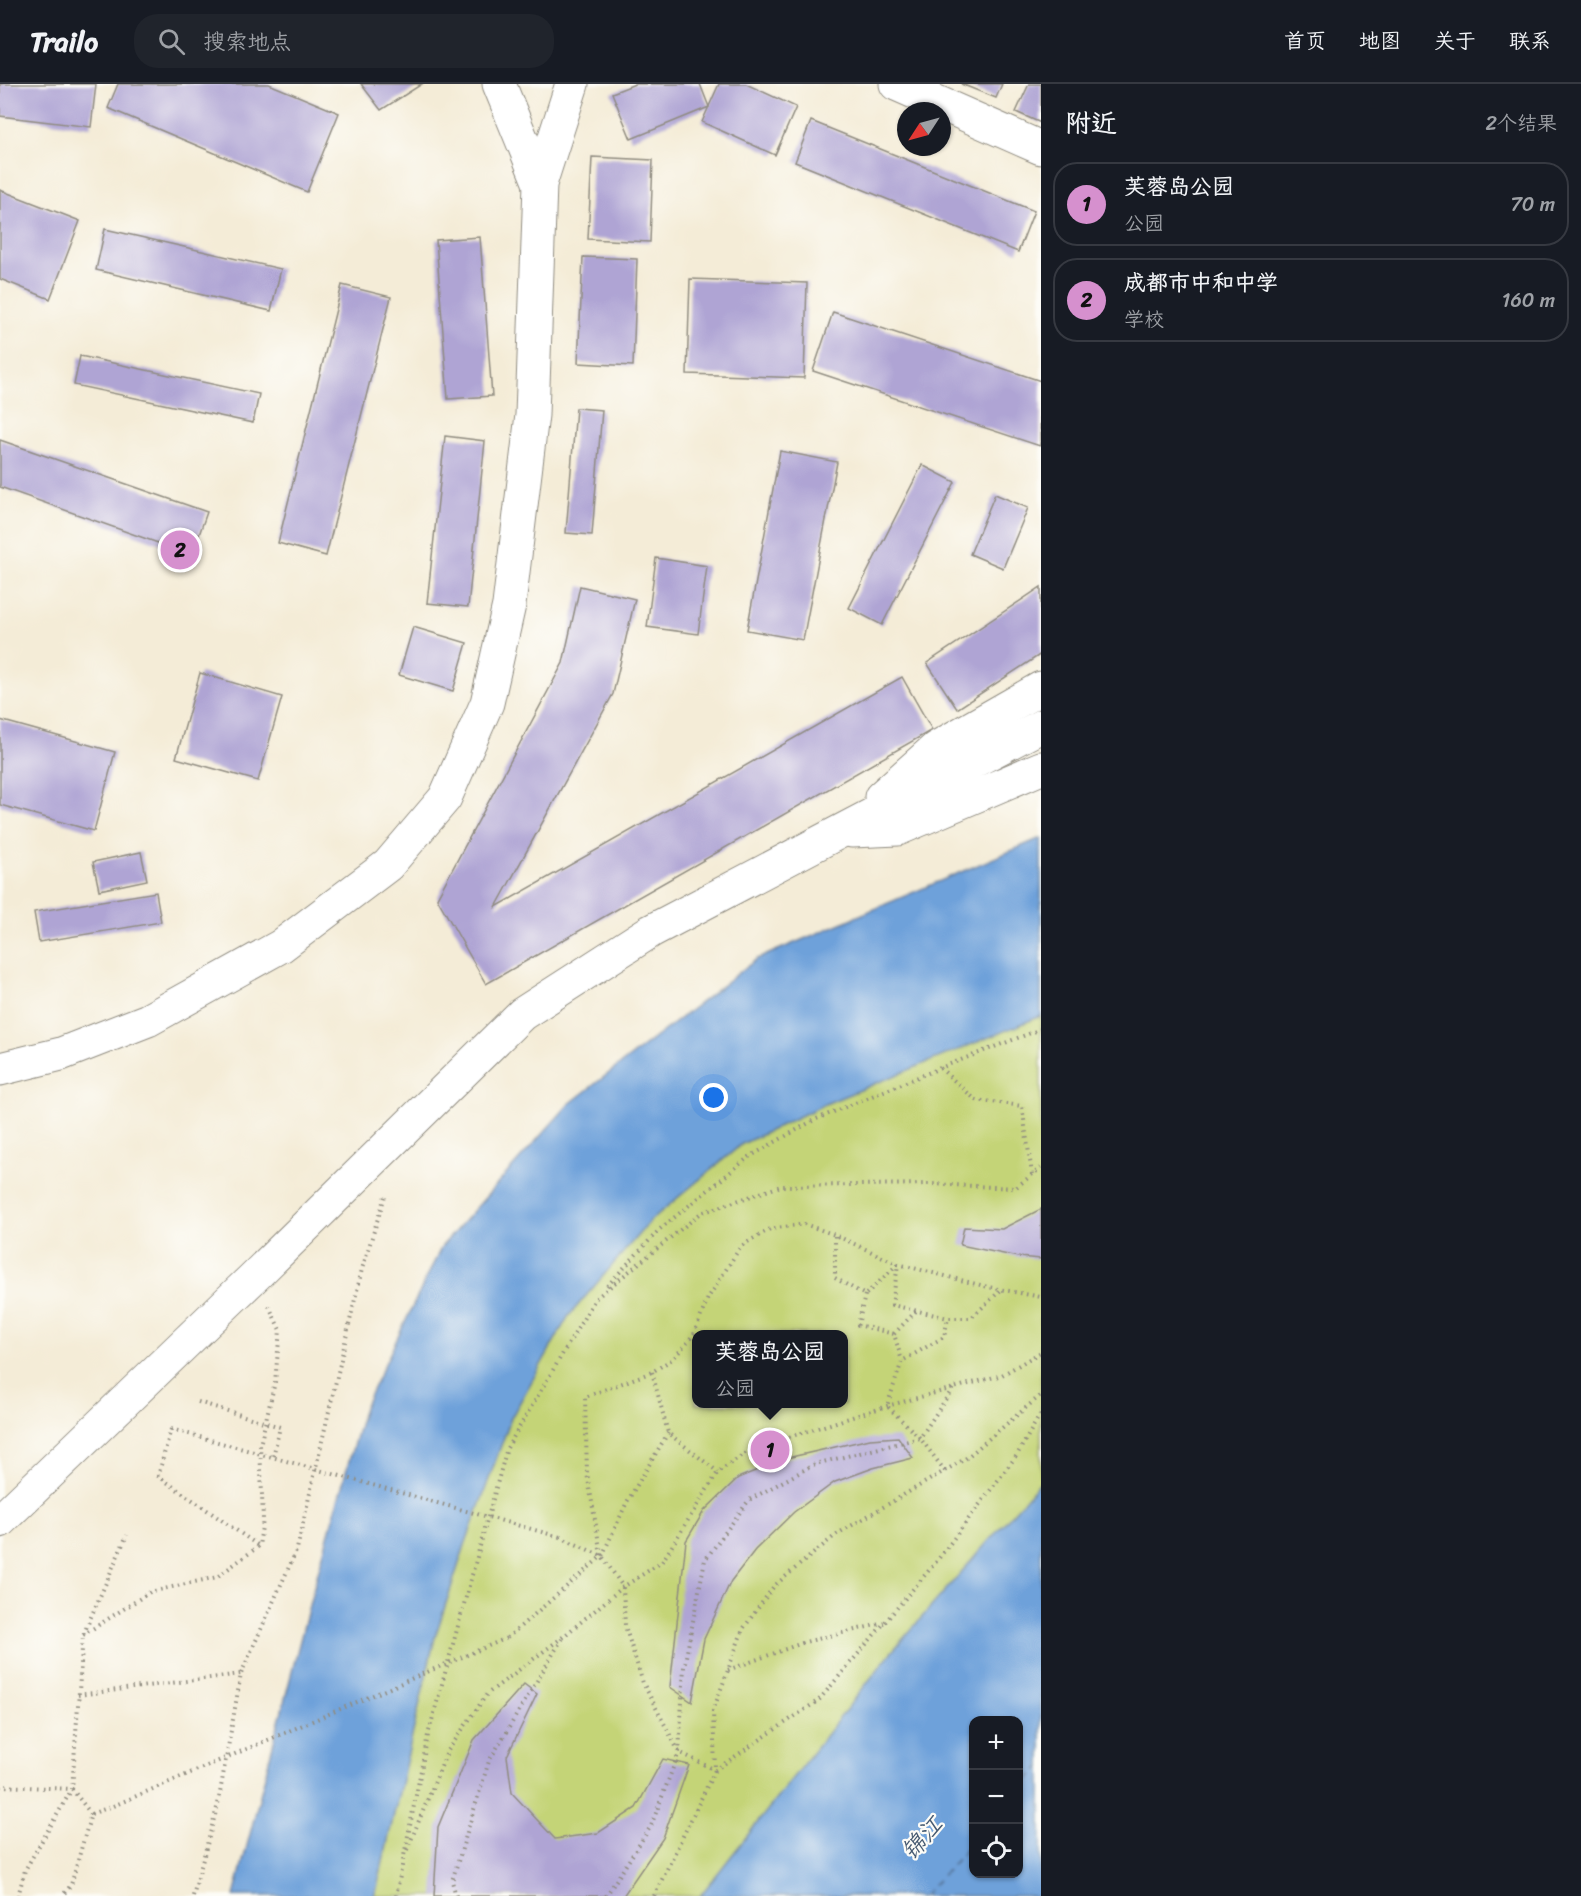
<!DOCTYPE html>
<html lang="zh">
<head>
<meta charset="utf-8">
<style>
	:root { --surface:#171b24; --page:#20242c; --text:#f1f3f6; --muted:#9ea1a6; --line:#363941; --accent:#d690ce }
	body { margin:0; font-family:Sriracha,"LXGW WenKai TC",sans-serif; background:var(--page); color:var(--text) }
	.controls { position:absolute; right:18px; bottom:18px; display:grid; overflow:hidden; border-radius:12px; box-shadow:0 2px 4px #0004 }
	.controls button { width:54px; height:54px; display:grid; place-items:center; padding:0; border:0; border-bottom:2px solid var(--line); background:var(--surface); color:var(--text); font:30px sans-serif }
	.compass { position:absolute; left:897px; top:18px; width:54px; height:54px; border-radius:50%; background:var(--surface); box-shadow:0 2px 4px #0004; rotate:234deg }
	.you { position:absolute; left:714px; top:1014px; width:21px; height:21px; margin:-15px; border:4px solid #fff; border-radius:50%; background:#1a73e8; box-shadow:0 0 0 9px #1a73e833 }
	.badge { display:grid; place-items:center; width:39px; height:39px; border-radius:50%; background:var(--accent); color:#111; font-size:20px; font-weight:700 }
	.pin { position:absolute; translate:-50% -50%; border:3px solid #fff; box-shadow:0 2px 6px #0006 }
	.popup { position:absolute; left:692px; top:1246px; width:156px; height:78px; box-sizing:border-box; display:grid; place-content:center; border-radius:12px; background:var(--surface); filter:drop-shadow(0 2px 4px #0005); font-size:20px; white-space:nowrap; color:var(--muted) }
	.popup b { font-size:22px; color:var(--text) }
	.popup::after { content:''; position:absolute; left:50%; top:100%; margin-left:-12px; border:12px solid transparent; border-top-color:var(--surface) }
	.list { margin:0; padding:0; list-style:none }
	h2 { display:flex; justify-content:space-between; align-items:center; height:78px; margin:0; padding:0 24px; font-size:26px }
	h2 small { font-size:20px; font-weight:400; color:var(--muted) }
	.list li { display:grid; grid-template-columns:39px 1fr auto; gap:18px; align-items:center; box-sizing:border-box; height:84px; margin:0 12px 12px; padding:0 12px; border:2px solid var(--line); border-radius:24px }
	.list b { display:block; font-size:22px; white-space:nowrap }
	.list p { margin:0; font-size:20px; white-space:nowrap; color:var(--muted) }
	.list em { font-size:20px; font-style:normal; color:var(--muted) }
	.icon { flex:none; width:33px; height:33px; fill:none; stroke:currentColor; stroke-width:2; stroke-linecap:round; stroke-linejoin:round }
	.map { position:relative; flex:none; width:1041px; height:1812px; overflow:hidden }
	header { display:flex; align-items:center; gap:36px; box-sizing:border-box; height:84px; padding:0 30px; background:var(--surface); border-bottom:2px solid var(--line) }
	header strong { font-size:28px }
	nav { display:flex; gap:33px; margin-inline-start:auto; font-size:21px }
	.search { width:420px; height:54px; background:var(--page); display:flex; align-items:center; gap:15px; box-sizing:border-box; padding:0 21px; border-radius:24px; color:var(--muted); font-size:22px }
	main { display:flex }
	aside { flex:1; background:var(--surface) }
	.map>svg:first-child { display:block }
</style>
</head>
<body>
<header>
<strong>Trailo</strong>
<div class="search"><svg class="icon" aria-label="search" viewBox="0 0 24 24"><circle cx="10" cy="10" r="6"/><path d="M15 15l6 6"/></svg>搜索地点</div>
<nav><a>首页</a><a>地图</a><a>关于</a><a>联系</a></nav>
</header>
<main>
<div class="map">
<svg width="1041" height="1812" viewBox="0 0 1041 1812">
	<rect width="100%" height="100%" fill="#fdfcf7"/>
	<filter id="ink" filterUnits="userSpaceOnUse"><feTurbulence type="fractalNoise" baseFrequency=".0167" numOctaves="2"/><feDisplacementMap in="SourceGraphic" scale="12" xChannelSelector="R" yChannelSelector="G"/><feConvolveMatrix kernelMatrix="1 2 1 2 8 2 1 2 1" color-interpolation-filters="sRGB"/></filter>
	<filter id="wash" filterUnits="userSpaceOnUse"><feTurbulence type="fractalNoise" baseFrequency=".008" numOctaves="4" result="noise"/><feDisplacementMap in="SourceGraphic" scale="24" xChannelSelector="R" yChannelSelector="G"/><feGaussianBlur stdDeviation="1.35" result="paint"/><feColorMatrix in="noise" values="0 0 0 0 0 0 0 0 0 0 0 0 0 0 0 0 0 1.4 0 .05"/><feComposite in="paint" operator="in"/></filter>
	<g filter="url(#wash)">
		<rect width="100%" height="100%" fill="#f4ecd7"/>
		<!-- green -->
		<path fill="#c4d477" stroke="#788051" stroke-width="1.5" fill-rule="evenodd" d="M1041,932V1397L889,1571L700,1812H375L435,1553L465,1461L511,1334L568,1233L650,1137L742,1060L825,1020ZM696,1250H844V1320H696Z"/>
		<!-- water -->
		<g fill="#6ea1da" stroke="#4c6682" stroke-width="1.5" fill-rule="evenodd">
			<polygon points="1041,754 1041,932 825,1020 742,1060 650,1137 568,1233 511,1334 465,1461 435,1553 375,1812 234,1812 312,1510 364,1323 442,1162 569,1020 757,875"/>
			<path d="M1041,1397V1812H700L889,1571ZM974,1636H1018V1790H974Z"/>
		</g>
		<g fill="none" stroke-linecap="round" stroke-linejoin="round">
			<!-- ferry -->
			<g stroke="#465a71" stroke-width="1.5" stroke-dasharray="8 6" stroke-linecap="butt">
				<polyline points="1018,1707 1041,1682"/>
				<polyline points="923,1812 974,1757"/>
			</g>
		</g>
		<g id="blocks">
			<!-- building -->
			<g fill="#afa4d4">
				<polygon points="0,0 96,0 91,43 0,32"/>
				<polygon points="118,0 269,0 339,29 307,108 108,24"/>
				<polygon points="361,0 422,0 381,26"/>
				<polygon points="635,0 700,0 709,23 631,55 612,9"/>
				<polygon points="719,0 746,0 796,23 775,71 702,38"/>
				<polygon points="961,0 1002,0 996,14"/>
				<polygon points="1029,0 1041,0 1041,39 1016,28"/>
				<polygon points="811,37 1034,127 1018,168 795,78"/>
				<polygon points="592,73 653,76 650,158 588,155"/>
				<polygon points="0,106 80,137 50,215 0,195"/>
				<polygon points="105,145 281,185 271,227 96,186"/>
				<polygon points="480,153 492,312 448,315 436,156"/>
				<polygon points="583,173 637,175 633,282 578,279"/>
				<polygon points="690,195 807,199 804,294 687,290"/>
				<polygon points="342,201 391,213 326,472 278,459"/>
				<polygon points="833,228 1041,297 1040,362 813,287"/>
				<polygon points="80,272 259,310 253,339 74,301"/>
				<polygon points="576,324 602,326 592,451 566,449"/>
				<polygon points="445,352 485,357 468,523 427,519"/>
				<polygon points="0,356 207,428 192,471 0,403"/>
				<polygon points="780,367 837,378 803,556 747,546"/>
				<polygon points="922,381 955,398 882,541 849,524"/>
				<polygon points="995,410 1028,424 1003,484 970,470"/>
				<polygon points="656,474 707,482 698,550 647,543"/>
				<polygon points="580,502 635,515 613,610 496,823 902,593 932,646 486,900 437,814 563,579"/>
				<polygon points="1041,503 1041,570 957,625 927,579"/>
				<polygon points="413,543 467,559 453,607 399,591"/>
				<polygon points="200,589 282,613 258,697 176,674"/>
				<polygon points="0,636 115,668 94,747 0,721"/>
				<polygon points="141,768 147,796 99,806 93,778"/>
				<polygon points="156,808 161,838 39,858 34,828"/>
				<polygon points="1041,1125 1041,1175 1018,1173 960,1161 964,1143 1002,1145"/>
				<polygon points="898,1353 913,1374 873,1384 835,1398 794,1428 755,1466 731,1497 704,1555 692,1618 670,1603 686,1457 704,1427 738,1394 787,1374 870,1355"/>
				<polygon points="524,1600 537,1610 507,1672 512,1709 555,1755 598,1749 636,1724 663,1675 689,1681 663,1754 623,1812 434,1812 438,1743 474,1656"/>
			</g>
		</g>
	</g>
	<g filter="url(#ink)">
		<use href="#blocks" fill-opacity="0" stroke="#908c81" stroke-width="1.5"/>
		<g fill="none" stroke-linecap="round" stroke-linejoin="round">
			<defs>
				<g id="minor">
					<polyline points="499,0 540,100"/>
					<polyline points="896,0 1041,64"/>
					<polyline points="881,713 936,664 1041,604"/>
					<polyline points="852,747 898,745 1041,684"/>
					<polyline points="0,985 61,970 148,936 281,862 388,781 445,714 487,619 509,521 532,331 540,100 572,0"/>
					<polyline points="0,1437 255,1192 522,930 651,847 1041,642"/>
				</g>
			</defs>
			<!-- minor casing -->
			<use href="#minor" stroke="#908c81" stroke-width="35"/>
			<!-- path -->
			<g stroke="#908c81" stroke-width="4" stroke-dasharray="1.5 4.5" stroke-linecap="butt">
				<polyline points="940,984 976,1016 1022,1022 1032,1090"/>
				<polyline points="835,1152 835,1194 865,1211 898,1180 892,1221 948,1234"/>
				<polyline points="607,1202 660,1145 749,1073 814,1036 940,984 1041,945"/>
				<polyline points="865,1211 858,1241 894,1250 902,1277"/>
				<polyline points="894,1250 916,1227"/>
				<polyline points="652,1288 668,1349 718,1388"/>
				<polyline points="171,1345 158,1392 259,1462"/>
				<polyline points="945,1387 920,1354 887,1322 902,1277 944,1253 948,1234 971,1234 1001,1206"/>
				<polyline points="560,1453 602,1472 623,1503 625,1542 643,1599 679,1668 715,1686 819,1616 936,1478 1017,1371 1041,1329"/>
				<polyline points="601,1471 587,1389 585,1313 652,1288 674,1274 694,1250 708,1214 741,1162 770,1145 804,1140 835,1151 898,1180 988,1203 1041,1213"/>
				<polyline points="83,1551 150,1508 217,1493 259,1462 263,1436 260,1361 275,1298 280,1246 269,1222"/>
				<polyline points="507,1554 602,1472 627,1418 668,1349"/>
				<polyline points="728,1586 805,1558 884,1539"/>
				<polyline points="78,1611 241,1590"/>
				<polyline points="0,1702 72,1705 91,1730 71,1801 62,1812"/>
				<polyline points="91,1730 113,1722"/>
				<polyline points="407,1766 447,1668 487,1610 564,1552 623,1503 662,1478 718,1388 751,1365 887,1322 1002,1291 1041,1268"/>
				<polyline points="18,1812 25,1786 72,1705 83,1551 127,1451"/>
				<polyline points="193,1812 218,1720 241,1590 297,1465 362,1185 385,1112"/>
				<polyline points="396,1812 428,1651 507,1364 595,1215 701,1129 781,1102 932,1100 1015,1104 1041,1084"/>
				<polyline points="456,1812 452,1797 489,1677 562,1555"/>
				<polyline points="606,1812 651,1742 679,1668 684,1583 705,1476 749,1416 815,1380 920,1354 953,1304"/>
				<polyline points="654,1812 715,1686 713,1627 743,1545 774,1502 837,1450 965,1375 1041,1311"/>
			</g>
			<!-- minor -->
			<use href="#minor" stroke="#fff" stroke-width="33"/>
			<!-- path-bridge -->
			<g stroke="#908c81" stroke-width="4" stroke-dasharray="1.5 4.5" stroke-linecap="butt">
				<polyline points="198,1318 280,1343 273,1373"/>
				<polyline points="171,1345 560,1453"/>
				<polyline points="113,1722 507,1554"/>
			</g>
		</g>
	</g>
	<g text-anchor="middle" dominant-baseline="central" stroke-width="4.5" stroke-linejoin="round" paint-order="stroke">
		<!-- water labels -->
		<g font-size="24" font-style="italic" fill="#465a71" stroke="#fdfcf7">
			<text transform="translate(922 1754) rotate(-48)">锦江</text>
		</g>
	</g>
</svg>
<div class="controls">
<button>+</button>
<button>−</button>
<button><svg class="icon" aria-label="locate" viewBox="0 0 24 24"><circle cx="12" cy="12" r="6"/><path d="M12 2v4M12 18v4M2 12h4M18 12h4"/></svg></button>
</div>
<svg class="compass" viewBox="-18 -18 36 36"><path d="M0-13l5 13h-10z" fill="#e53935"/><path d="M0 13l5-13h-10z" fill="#9ea1a6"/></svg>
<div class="you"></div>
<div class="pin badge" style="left:770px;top:1366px">1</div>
<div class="popup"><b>芙蓉岛公园</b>公园</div>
<div class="pin badge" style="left:180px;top:466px">2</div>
</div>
<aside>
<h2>附近<small>2个结果</small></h2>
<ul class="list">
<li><span class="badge">1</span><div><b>芙蓉岛公园</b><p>公园</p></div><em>70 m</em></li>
<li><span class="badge">2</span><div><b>成都市中和中学</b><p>学校</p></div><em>160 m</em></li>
</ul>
</aside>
</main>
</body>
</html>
